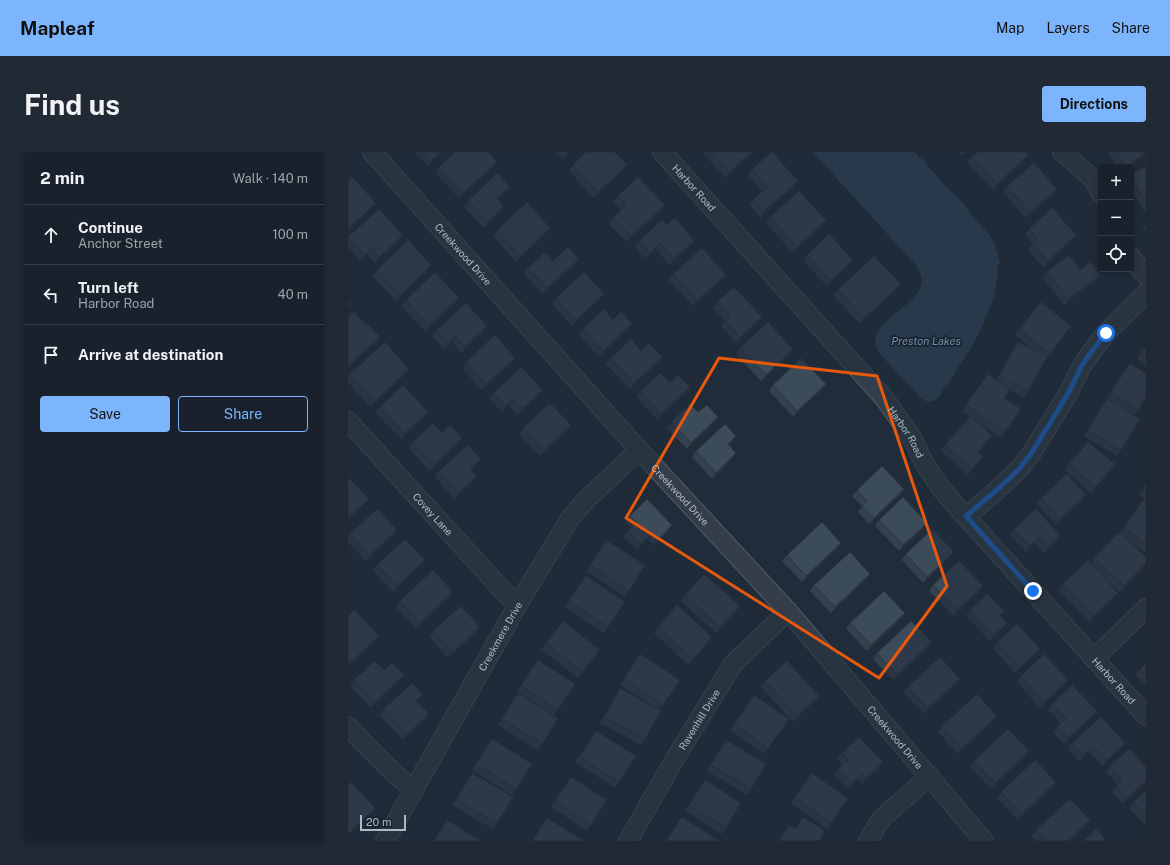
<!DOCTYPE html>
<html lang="en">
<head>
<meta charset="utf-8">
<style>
	:root { --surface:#18212c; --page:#212934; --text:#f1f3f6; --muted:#9fa3a9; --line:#363e48; --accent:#7db5fc }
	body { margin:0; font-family:"Public Sans",sans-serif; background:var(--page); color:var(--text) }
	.controls { position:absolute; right:12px; top:12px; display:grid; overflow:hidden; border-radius:4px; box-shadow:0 2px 6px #0003 }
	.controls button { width:36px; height:36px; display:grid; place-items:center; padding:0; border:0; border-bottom:1px solid var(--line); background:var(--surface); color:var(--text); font:20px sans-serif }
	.scale { position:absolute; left:12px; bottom:10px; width:46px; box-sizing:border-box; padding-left:4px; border:2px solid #aeb9c6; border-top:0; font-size:11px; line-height:14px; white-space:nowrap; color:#aeb9c6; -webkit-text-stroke:3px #19232e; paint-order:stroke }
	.stop { position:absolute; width:12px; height:12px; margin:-9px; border:3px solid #1a73e8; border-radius:50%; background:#fff }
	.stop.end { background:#1a73e8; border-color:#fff; box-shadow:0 1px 4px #0008 }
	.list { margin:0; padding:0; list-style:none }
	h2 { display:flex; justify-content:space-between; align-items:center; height:52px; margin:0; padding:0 16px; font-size:17px }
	h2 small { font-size:13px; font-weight:400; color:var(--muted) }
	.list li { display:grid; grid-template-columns:26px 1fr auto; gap:12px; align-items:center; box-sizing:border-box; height:60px; padding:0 16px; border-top:1px solid var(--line) }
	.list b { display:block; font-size:15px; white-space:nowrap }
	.list p { margin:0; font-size:13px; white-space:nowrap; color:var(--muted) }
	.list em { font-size:13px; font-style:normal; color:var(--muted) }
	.actions { display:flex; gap:8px; padding:12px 16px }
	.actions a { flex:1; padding:9px 0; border:1px solid var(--accent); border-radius:4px; text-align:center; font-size:14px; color:var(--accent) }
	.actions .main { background:var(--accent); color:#111 }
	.icon { flex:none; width:22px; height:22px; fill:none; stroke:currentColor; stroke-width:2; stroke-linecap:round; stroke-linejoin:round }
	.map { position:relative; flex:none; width:798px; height:689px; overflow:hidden; border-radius:4px }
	header { display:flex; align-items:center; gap:24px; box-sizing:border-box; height:56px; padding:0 20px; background:var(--accent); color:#111 }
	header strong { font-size:19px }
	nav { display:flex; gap:22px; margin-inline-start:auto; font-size:14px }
	.intro { display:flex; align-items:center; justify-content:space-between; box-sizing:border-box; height:96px; padding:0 24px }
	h1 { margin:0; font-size:28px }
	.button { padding:10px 18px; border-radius:4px; background:var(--accent); color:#111; font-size:14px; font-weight:700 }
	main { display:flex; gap:24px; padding:0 24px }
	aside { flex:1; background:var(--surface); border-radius:4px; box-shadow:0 2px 6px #0003 }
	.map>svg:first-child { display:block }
</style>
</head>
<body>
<header>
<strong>Mapleaf</strong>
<nav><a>Map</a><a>Layers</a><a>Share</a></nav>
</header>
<div class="intro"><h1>Find us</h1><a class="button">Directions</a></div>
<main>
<aside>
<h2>2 min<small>Walk · 140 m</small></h2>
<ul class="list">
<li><svg class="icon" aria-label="ahead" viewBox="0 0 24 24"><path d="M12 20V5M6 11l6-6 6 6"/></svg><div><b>Continue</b><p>Anchor Street</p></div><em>100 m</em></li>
<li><svg class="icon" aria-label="left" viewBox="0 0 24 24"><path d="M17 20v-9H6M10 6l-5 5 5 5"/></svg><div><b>Turn left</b><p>Harbor Road</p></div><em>40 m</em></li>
<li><svg class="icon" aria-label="arrive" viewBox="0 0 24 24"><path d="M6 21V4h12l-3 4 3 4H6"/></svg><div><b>Arrive at destination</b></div></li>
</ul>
<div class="actions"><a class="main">Save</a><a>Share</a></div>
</aside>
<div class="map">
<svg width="798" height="689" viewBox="0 0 798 689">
	<rect width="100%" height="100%" fill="#202c3a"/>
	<!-- water -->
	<path fill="#324962" d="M465,0H567L571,5L575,8L600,37L614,50L627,68L641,82L646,90L652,112H650C649,135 647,147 636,168L637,169L624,194L609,217L600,233L598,232C592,244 586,257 572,245L532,202C508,168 586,153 572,121C569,115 568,112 563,108Z"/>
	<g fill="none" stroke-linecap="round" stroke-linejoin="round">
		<defs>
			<g id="minor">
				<path id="s1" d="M24,0L291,298L440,459L636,689"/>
				<path id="s2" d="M314,0L536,246L564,286L576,311L592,335L607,353L798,564"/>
				<polyline points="714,0 745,27 753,42"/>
				<polyline points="783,105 798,124"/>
				<path id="s3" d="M0,269L169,454"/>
				<polyline points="618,365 650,337 671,317 683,302 721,240 733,215 744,199 758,181 798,141"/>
				<polyline points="746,507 798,456"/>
				<path d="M0,574C21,597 42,618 65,638"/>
				<path id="s4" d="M37,689L169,454L223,365L239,347L291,298"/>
				<path id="s5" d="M280,689L328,605L385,512L440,459"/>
				<polyline points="520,689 533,667 582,624"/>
			</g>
		</defs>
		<!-- minor casing -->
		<use href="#minor" stroke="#515c68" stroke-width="20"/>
		<!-- minor -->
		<use href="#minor" stroke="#343e4a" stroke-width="18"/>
	</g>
	<!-- wall -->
	<g fill="#34404d">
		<polygon points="66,0 95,0 80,14"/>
		<polygon points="209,0 223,0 215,7"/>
		<polygon points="354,0 405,0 378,26"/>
		<polygon points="611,0 617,0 614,3"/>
		<polygon points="759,0 798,0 798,3 781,15 770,15"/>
		<polygon points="623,5 676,9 645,38 619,11"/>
		<polygon points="225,13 279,13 275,19 246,46 221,19"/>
		<polygon points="798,14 798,58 796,59 783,38 783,23"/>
		<polygon points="91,15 144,16 111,46 87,21"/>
		<polygon points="404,17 446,35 412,65 401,53 406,47 414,39 400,23"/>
		<polygon points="659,34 704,43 678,66 655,40"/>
		<polygon points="162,35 157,40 150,48 156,54 152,60 136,76 116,55 120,49"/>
		<polygon points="270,44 317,53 312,59 279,90 261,72 265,66 273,58 265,50"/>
		<polygon points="31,57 51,89 27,111 19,102 12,109 0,95 0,86"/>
		<polygon points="422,65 478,68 474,74 445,101 418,71"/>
		<polygon points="319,73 342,95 321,113 308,97 297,107 287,95 291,89"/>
		<polygon points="798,73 798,80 795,77"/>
		<polygon points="681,77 728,83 724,89 695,115 680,98 685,91 677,83"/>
		<polygon points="149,78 198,82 168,110 145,84"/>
		<polygon points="459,103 505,108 501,113 479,134 455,109"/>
		<polygon points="231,107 226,113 195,142 176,122 180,116 205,109"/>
		<polygon points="83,113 79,119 48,149 24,124 29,118"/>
		<polygon points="733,118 752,123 748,129 716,153 695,126 699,120"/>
		<polygon points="325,122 373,129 345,154 321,128"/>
		<polygon points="553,132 548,138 512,172 485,143 490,138"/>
		<polygon points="208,146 252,147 224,174 204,152"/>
		<polygon points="58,148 107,152 77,179 53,154"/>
		<polygon points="369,150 410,171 388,191 373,174 377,169 365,156"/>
		<polygon points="265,168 284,171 280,177 251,205 231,183 235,177"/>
		<polygon points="671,177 719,180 698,207 680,239 676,245 662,238 656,246 673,257 653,286 630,270 640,289 630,300 631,310 620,323 593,299 597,293 622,265 614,259 640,222 648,228 666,196 670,190 686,198 667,183"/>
		<polygon points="89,178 135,180 113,201 104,190 96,197 84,184"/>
		<polygon points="392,196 441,203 413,229 388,202"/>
		<polygon points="798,196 798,215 789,206 793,200"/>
		<polygon points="293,199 314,205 310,211 282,237 258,212 263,206"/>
		<polygon points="118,210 163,212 134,238 114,216"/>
		<polygon points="782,211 798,245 786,263 773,298 769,304 736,284 759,247 767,252 759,246"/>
		<polygon points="2,222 57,223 22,255 0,230 0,225"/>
		<polygon points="322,231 342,235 338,241 309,267 288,245 293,239"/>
		<polygon points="478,232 473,238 445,265 421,239 425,233"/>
		<polygon points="146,241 190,244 169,263 161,254 154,260 141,247"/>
		<polygon points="32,255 76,266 53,287 28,261"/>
		<polygon points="350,260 366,271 339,297 319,276 323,270"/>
		<polygon points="223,273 219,279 192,304 171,282 175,276"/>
		<polygon points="94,281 110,292 81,319 61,296 65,290"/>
		<polygon points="384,290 381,293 384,307 364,327 344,305 348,299"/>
		<polygon points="721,312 763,318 743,341 717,318"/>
		<polygon points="128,313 123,318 129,324 125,330 107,347 87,325 91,319"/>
		<polygon points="798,331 798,347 791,343"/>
		<polygon points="556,337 552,343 521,372 510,360 514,354 504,344 509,338"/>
		<polygon points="693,346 734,349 708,373 689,352"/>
		<polygon points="796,347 798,348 798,401 780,388 797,414 772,440 752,422 766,446 741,470 711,438 715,432 743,411 746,406 772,381"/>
		<polygon points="282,364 320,379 306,394 300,387 289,398 275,385 279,379 283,375 278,370"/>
		<polygon points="531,368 579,371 575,377 551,399 527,374"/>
		<polygon points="666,377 712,383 708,389 696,401 687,391 678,400 662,383"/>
		<polygon points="2,382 45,384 18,409 0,390 0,385"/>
		<polygon points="258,388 281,439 277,445 238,419"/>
		<polygon points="489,397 454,430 434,409 439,403"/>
		<polygon points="606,400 601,406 575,431 554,408 558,402"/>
		<polygon points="77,408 72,414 45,440 25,419 29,413"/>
		<polygon points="238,424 277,450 256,481 217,455"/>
		<polygon points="518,428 483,461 462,439 466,433"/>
		<polygon points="585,433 631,440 605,464 581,439"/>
		<polygon points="337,443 392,454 388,460 368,481 333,449"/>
		<polygon points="101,446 68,477 48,455 52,449"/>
		<polygon points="622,458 656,459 652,464 654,477 642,489 618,464"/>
		<polygon points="553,467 519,499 498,477 502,471"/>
		<polygon points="310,475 360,491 340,513 306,481"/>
		<polygon points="85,479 128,481 100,506 81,485"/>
		<polygon points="649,490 688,503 667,521 645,496"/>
		<polygon points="198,491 247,504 230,526 193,497"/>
		<polygon points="579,496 545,528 525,507 529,501"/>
		<polygon points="190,508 227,532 205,564 169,539"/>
		<polygon points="288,508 332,528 311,558 297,587 293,593 252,571 268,542 272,536 306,555 272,533"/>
		<polygon points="798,511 798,534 787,523 792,517"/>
		<polygon points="56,523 51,529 23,556 2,534 6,528"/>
		<polygon points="673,524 720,528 716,534 692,556 669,530"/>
		<polygon points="417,529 471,544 466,550 445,570 413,535"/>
		<polygon points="608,533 576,562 556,541 560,535"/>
		<polygon points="170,541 194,592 189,598 150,573"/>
		<polygon points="75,542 69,550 77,568 55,588 31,563 36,557"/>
		<polygon points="406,543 441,567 416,602 382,578"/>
		<polygon points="704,552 749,559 744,565 716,592 705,581 709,575 713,571 700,558"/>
		<polygon points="645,570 610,602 590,580 594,574"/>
		<polygon points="248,579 271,630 267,636 227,610"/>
		<polygon points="144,587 168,637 164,643 124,618"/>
		<polygon points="378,588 403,637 399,643 359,619"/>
		<polygon points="724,591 777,591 773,597 755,614 741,600 731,609 720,597"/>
		<polygon points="681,599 677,605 643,637 622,615 626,609"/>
		<polygon points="494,601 531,616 514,632 510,628 500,637 486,623 490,617 495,613 489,607"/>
		<polygon points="762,614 798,615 798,631 775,652 764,640 770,633 758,620"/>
		<polygon points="124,621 149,671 145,677 104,653"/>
		<polygon points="464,621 500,647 479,677 443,651"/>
		<polygon points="223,625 259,648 239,679 203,655"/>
		<polygon points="357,628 378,676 374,682 337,659"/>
		<polygon points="704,636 670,668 649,646 653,640"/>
		<polygon points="798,638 798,674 781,656 785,650"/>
		<polygon points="742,668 738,674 721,689 689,689 684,684 688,678"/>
	</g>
	<!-- shaded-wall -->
	<g fill="#2a343e">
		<polygon points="93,0 95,0 80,14 84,8"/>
		<polygon points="221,0 223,0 215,7 220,1"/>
		<polygon points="403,0 405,0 378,26 382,20"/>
		<polygon points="798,0 798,3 781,15 778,15"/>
		<polygon points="680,3 676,9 645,38 649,32"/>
		<polygon points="149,10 144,16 111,46 115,41"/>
		<polygon points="279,13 275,19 246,46 250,40"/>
		<polygon points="450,29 446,35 412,65 416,59"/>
		<polygon points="162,35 145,52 149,46"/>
		<polygon points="709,37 704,43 678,66 682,60"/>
		<polygon points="28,51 23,57 0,79 0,77"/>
		<polygon points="317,53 312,59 279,90 283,84"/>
		<polygon points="156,54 152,60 136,76 140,70"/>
		<polygon points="478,68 474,74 445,101 449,95"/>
		<polygon points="202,76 198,82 168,110 173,104"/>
		<polygon points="55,83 51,89 27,111 31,105"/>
		<polygon points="728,83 724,89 695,115 700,109"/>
		<polygon points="346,89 342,95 321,113 326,107"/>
		<polygon points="312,91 308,97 297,107 302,101"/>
		<polygon points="23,96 19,102 12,109 17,103"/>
		<polygon points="231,107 226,113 195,142 199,136"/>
		<polygon points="505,108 501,113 479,134 483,128"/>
		<polygon points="83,113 79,119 48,149 52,143"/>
		<polygon points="378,123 373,129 345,154 349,148"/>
		<polygon points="752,123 748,129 716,153 720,147"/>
		<polygon points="553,132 548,138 512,172 516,166"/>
		<polygon points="256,142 252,147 224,174 228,168"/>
		<polygon points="111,146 107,152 77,179 81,173"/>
		<polygon points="414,165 410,171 388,191 392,185"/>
		<polygon points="284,171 280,177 251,205 255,199"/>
		<polygon points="139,174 135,180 113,201 117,195"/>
		<polygon points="108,184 104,190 96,197 101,191"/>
		<polygon points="32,185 28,191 0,216 0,214"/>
		<polygon points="445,197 441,203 413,229 418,223"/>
		<polygon points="314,205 310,211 282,237 286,231"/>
		<polygon points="167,206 163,212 134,238 138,232"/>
		<polygon points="61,217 57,223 22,255 27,249"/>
		<polygon points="478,232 473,238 445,265 449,259"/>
		<polygon points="342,235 338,241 309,267 313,262"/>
		<polygon points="195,238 190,244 169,263 174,257"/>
		<polygon points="165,248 161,254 154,260 158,254"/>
		<polygon points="80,260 76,266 53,287 57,281"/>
		<polygon points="370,265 366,271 339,297 343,291"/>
		<polygon points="223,273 219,279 192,304 196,298"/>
		<polygon points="644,283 640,289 626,306 630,300"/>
		<polygon points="388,284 384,290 376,298 380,292"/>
		<polygon points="114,286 110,292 81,319 86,313"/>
		<polygon points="388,301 384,307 364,327 368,321"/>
		<polygon points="635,304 631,310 620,323 624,317"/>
		<polygon points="133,307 128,313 118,323 122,317"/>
		<polygon points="767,312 763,318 743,341 748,335"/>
		<polygon points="129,324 125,330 107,347 111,341"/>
		<polygon points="556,337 552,343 521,372 526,366"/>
		<polygon points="738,343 734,349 708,373 712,367"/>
		<polygon points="21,347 0,368 0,366"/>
		<polygon points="579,371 575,377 551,399 555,393"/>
		<polygon points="324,373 320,379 306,394 310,388"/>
		<polygon points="49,378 45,384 18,409 22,403"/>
		<polygon points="304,381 300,387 289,398 293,392"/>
		<polygon points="712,383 708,389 696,401 700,395"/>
		<polygon points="691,385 687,391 678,400 682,394"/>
		<polygon points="493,391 489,397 454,430 458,424"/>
		<polygon points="606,400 601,406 575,431 579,425"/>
		<polygon points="77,408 72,414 45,440 49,434"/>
		<polygon points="798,411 797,414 772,440 776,434"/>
		<polygon points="522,422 518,428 483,461 487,455"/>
		<polygon points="635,434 631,440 605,464 609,458"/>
		<polygon points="105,440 101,446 68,477 72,471"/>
		<polygon points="770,441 766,446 741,470 745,464"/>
		<polygon points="392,454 388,460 368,481 372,475"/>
		<polygon points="557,461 553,467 519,499 523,493"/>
		<polygon points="659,471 654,477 642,489 646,483"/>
		<polygon points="132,475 128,481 100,506 105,500"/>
		<polygon points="31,484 27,490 0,515 0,513"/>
		<polygon points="364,485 360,491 340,513 345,507"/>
		<polygon points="584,490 579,496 545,528 549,523"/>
		<polygon points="692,497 688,503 667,521 672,515"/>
		<polygon points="56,523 51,529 23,556 27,550"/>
		<polygon points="612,527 608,533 576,562 580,556"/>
		<polygon points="720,528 716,534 692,556 696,550"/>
		<polygon points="75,542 71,548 64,555 68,549"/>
		<polygon points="471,544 466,550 445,570 449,564"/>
		<polygon points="749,559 744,565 716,592 720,586"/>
		<polygon points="81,562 77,568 55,588 59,582"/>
		<polygon points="649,564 645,570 610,602 614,596"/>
		<polygon points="777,591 773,597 755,614 759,608"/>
		<polygon points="745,594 741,600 731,609 735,603"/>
		<polygon points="681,599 677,605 643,637 647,631"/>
		<polygon points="535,610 531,616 514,632 518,626"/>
		<polygon points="514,622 510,628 500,637 504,631"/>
		<polygon points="798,629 798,631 775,652 779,646"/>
		<polygon points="708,630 704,636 670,668 674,662"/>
		<polygon points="27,656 23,662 0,684 0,682"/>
		<polygon points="742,668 738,674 721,689 719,689"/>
	</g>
	<!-- building -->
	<g fill="#3c4b59" stroke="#2a343e">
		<polygon points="76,0 93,0 84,8"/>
		<polygon points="107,0 140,0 149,10 115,41 91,15"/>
		<polygon points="238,0 267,0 279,13 250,40 225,13"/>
		<polygon points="364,0 403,0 382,20"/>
		<polygon points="424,0 450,29 416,59 406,47 419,35 404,17"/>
		<polygon points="629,0 678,0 680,3 649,32 623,5"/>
		<polygon points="767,0 798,0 778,15"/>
		<polygon points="686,11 709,37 682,60 659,34"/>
		<polygon points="798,14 798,50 783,25 783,23"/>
		<polygon points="149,21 162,35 149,46 156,54 140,70 120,49"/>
		<polygon points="4,25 28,51 0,77 0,29"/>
		<polygon points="290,25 317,53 283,84 265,66 278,53 270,44"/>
		<polygon points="451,39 478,68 449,95 422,65"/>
		<polygon points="179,50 202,76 173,104 149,78"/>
		<polygon points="704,56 728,83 700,109 684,92 690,86 681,77"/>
		<polygon points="31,57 55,83 31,105 23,96 17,103 0,85"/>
		<polygon points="327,66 346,89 326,107 312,91 302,101 291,89 314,68 319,73"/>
		<polygon points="481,82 505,108 483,128 459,103"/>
		<polygon points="60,88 83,113 52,143 29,118"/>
		<polygon points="220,95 231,107 199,136 180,116 197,100 205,109"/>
		<polygon points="354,96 378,123 349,148 325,122"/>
		<polygon points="721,103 733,118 742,110 752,123 720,147 699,120"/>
		<polygon points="526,104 553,132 516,166 490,138"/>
		<polygon points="87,120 111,146 81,173 58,148"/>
		<polygon points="236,120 256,142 228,168 208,146"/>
		<polygon points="386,135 414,165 392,185 377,168 382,164 369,150"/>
		<polygon points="0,149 3,152 0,155"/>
		<polygon points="693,150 723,174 702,202 671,177"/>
		<polygon points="118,151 139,174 117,195 108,184 101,191 89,178"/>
		<polygon points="256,157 265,168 273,160 284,171 255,199 235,177"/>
		<polygon points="6,160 17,172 18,171 32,185 0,214 0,165"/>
		<polygon points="420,170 445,197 418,223 392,196"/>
		<polygon points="147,183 167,206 138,232 118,210"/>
		<polygon points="283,187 293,199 301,191 314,205 286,231 263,206"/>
		<polygon points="37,190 61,217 27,249 2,222"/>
		<polygon points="670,190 699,205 680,239 651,224"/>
		<polygon points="798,196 798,205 793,200"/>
		<polygon points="453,206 478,232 449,259 425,233"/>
		<polygon points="782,211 798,222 798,245 790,258 763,240"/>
		<polygon points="173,215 195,238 174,257 165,248 158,254 146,241"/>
		<polygon points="312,221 322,231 330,223 342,235 313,262 293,239"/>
		<polygon points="640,222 662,237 656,246 673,257 657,280 618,253"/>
		<polygon points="55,233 80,260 57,281 32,255"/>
		<polygon points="759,247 792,267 773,298 740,278"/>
		<polygon points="202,251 223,273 196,298 175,276"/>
		<polygon points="342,252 350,260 359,253 370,265 343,291 323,270"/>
		<polygon points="623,264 644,283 630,300 635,304 624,317 597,293"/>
		<polygon points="85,271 94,281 102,273 114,286 86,313 65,290"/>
		<polygon points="377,272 388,284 380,292 388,301 368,321 348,299"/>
		<polygon points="740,290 767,312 748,335 721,312"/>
		<polygon points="120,293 133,307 122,317 129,324 111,341 91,319"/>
		<polygon points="534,314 556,337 526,366 514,354 519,349 509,338"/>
		<polygon points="719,322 738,343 712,367 693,346"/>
		<polygon points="0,325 21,347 0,366"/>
		<polygon points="798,331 798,339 795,337"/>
		<polygon points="555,345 579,371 555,393 531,368"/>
		<polygon points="299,347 324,373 310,388 304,381 293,392 279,379 288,370 282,364"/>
		<polygon points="796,347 798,348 798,392 776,376"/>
		<polygon points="29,357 49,378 22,403 2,382"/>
		<polygon points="688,357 712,383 700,395 691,385 682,394 666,377"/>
		<polygon points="474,370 493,391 458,424 439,403"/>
		<polygon points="584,377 606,400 579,425 558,402"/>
		<polygon points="771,380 798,405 798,411 776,434 746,406"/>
		<polygon points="57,387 77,408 49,434 29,413"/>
		<polygon points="258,388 297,413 281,439 242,413"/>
		<polygon points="502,400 522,422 487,455 466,433"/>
		<polygon points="740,408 770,441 745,464 715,432"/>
		<polygon points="611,409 635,434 609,458 585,433"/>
		<polygon points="85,418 105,440 72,471 52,449"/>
		<polygon points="356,422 392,454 372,475 337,443"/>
		<polygon points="238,424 277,450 260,475 221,449"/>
		<polygon points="536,439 557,461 523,493 502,471"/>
		<polygon points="639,442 656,459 651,463 659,471 646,483 622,458"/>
		<polygon points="329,453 364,485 345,507 310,475"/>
		<polygon points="113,454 132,475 105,500 85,479"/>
		<polygon points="6,458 31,484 0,513 0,464"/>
		<polygon points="215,469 252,498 234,520 198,491"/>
		<polygon points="563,469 584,490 549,523 529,501"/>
		<polygon points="669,472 692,497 672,515 649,490"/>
		<polygon points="292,502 332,528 315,553 276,527"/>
		<polygon points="696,502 720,528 696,550 673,524"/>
		<polygon points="592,505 612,527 580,556 560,535"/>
		<polygon points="190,508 227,532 210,558 173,533"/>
		<polygon points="27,509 36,518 44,511 56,523 27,550 6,528"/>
		<polygon points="439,509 471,544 449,564 417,529"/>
		<polygon points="798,511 798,523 792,517"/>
		<polygon points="64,531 75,542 68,549 81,562 59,582 36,557"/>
		<polygon points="724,533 749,559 720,586 709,575 718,566 704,552"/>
		<polygon points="272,536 313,559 297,587 256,565"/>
		<polygon points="170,541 210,567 194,592 154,567"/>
		<polygon points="629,542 649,564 614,596 594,574"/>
		<polygon points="406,543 441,567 420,596 386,572"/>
		<polygon points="753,565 777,591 759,608 745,594 735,603 724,591"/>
		<polygon points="660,577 681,599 647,631 626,609"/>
		<polygon points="248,579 288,604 271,630 232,605"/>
		<polygon points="511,585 535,610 518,626 514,622 504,631 490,617 500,608 494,601"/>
		<polygon points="144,587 184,612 168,637 128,612"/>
		<polygon points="378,588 418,612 403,637 363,613"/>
		<polygon points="781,597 798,615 798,629 779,646 768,634 775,628 762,614"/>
		<polygon points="687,608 708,630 674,662 653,640"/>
		<polygon points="124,621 165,645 149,671 108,648"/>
		<polygon points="464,621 500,647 483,671 447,645"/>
		<polygon points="223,625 259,648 243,673 207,649"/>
		<polygon points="357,628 393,651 378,676 341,653"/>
		<polygon points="3,630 27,656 0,682 0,633"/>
		<polygon points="798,638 798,664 785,650"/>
		<polygon points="722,647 742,668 719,689 699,689 688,678"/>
		<polygon points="334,665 371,689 318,689"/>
		<polygon points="455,665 477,679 471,689 431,689 441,673 448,677"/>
		<polygon points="199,666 236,689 184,689"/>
		<polygon points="99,668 133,689 86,689"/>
		<polygon points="748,677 759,689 735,689"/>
	</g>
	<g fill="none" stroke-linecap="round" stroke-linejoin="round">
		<!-- route -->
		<polyline stroke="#1a73e8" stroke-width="5" points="685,439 618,364 650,337 671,317 683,302 721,240 733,215 744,199 758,181"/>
	</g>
	<!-- marked area -->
	<path d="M0 0H798V689H0ZM371,206L529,224L599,434L531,526L278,366Z" fill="#202c3a" fill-opacity=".55" fill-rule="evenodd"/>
	<path fill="none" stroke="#e8590c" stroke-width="3" stroke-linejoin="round" d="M371,206L529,224L599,434L531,526L278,366Z"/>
	<g text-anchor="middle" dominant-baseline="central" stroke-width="3.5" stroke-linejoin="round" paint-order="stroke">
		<!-- street labels -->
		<g font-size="10" fill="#aeb9c6" stroke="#19232e">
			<text stroke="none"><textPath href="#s2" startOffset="48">Harbor Road</textPath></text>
			<text stroke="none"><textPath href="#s1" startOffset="137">Creekwood Drive</textPath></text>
			<text stroke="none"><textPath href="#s2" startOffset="372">Harbor Road</textPath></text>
			<text stroke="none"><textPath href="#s1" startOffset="461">Creekwood Drive</textPath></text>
			<text stroke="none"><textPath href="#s3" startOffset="126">Covey Lane</textPath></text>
			<text stroke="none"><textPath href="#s4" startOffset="235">Creekmere Drive</textPath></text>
			<text stroke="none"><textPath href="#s2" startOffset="697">Harbor Road</textPath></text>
			<text stroke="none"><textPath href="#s5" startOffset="141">Ravenhill Drive</textPath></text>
			<text stroke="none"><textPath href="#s1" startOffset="785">Creekwood Drive</textPath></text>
		</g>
		<!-- water labels -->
		<g font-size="11" font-style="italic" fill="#7491b0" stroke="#19232e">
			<text x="578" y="189">Preston Lakes</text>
		</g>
	</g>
</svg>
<div class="controls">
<button>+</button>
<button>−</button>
<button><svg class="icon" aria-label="locate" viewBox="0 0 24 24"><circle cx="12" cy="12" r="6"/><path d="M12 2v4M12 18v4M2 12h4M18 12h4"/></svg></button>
</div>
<div class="scale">20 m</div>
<div class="stop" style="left:758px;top:181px"></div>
<div class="stop end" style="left:685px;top:439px"></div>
</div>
</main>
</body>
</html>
